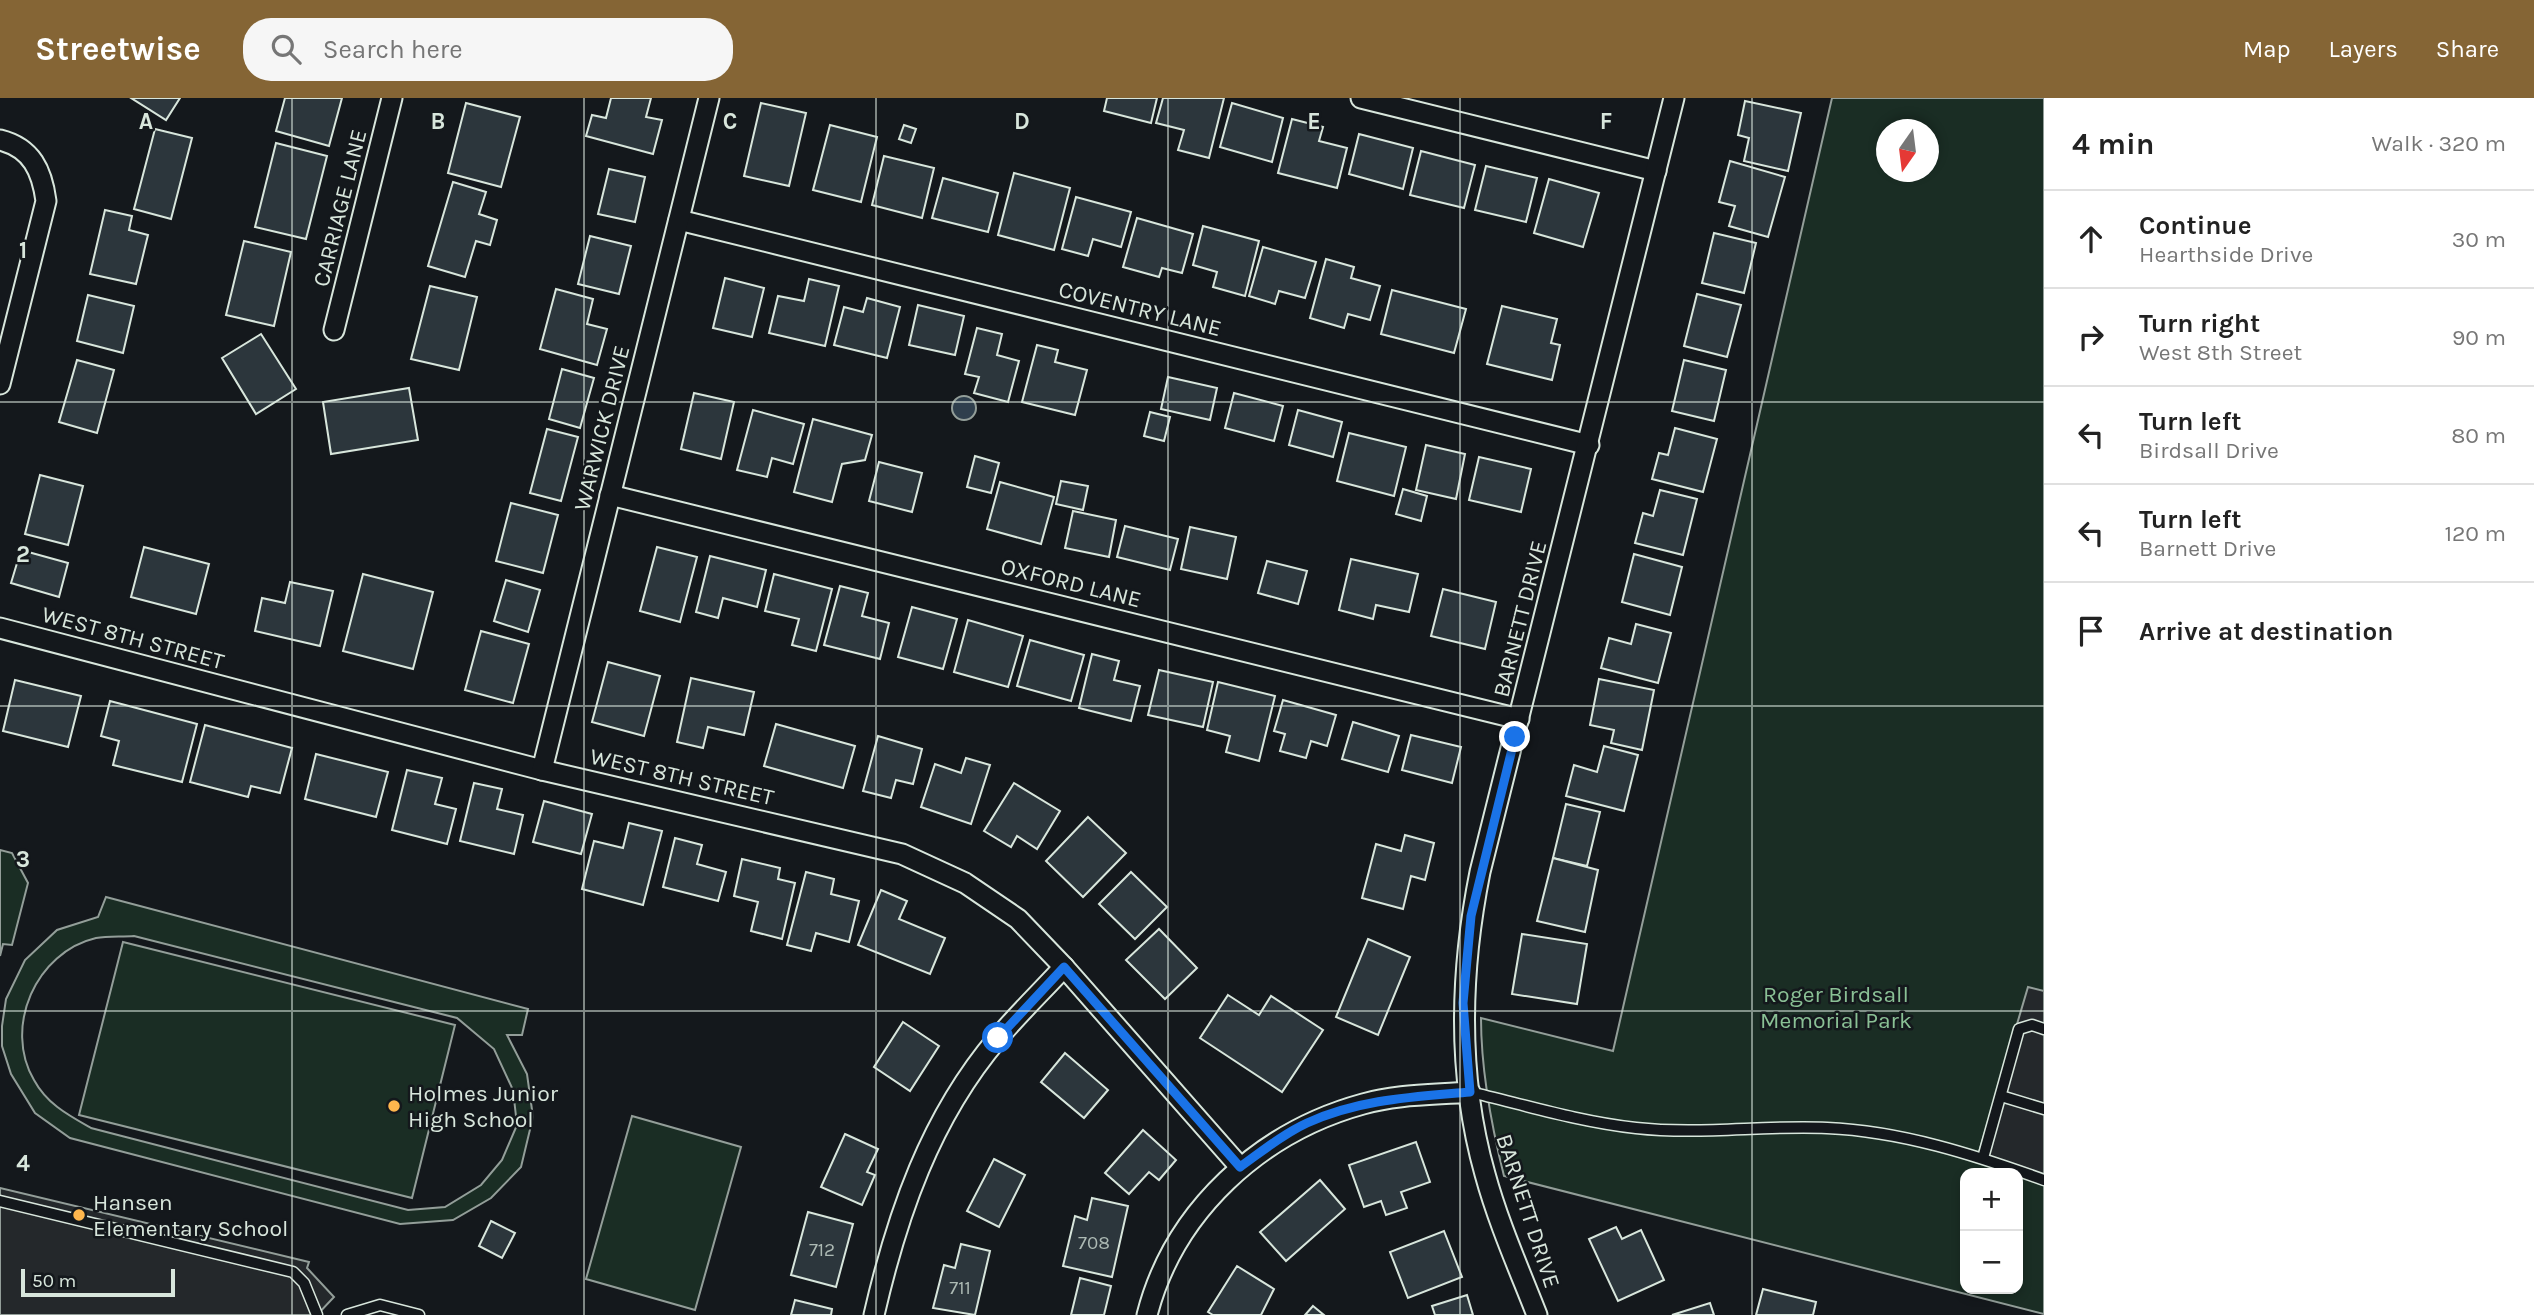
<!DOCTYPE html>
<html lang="en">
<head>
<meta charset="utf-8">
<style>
	:root { --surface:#fff; --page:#f6f6f6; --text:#222; --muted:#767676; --line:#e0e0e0; --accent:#856535 }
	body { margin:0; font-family:Karla,sans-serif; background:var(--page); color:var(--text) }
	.controls { position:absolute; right:21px; bottom:21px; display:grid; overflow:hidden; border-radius:14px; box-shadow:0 4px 10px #0003 }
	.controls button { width:63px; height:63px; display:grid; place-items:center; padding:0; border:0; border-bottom:2px solid var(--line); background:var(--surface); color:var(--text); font:35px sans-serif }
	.compass { position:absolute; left:1876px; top:21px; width:63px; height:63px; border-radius:50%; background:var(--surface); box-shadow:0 4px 10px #0003; rotate:194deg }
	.scale { position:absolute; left:21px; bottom:18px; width:154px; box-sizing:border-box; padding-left:7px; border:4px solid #d8e6dc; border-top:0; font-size:19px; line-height:24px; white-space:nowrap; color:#d8e6dc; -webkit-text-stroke:5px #14181c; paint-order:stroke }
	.stop { position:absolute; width:21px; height:21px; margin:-16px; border:5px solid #1a73e8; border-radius:50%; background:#fff }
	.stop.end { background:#1a73e8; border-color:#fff; box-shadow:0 2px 7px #0008 }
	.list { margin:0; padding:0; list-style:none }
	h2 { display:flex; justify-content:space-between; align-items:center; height:91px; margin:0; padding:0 28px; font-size:30px }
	h2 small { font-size:23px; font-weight:400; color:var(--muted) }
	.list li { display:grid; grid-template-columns:46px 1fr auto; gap:21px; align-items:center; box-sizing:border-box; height:98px; padding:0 28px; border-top:2px solid var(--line) }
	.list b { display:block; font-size:26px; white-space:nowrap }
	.list p { margin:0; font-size:23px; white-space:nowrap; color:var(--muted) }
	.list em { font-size:23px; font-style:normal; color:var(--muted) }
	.icon { flex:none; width:38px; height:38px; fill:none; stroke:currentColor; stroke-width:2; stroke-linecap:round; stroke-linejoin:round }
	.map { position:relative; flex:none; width:2044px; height:1217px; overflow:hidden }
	header { display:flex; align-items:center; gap:42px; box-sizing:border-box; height:98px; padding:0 35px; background:var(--accent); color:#fff }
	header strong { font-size:33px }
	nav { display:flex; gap:38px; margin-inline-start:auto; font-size:24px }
	.search { width:490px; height:63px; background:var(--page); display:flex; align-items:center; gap:18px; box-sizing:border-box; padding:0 24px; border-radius:28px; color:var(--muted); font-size:26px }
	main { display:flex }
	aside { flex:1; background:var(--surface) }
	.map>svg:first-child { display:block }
</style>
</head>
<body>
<header>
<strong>Streetwise</strong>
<div class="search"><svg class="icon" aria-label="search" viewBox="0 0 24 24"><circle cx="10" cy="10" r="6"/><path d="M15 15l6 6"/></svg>Search here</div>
<nav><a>Map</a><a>Layers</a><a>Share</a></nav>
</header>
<main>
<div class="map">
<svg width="2044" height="1217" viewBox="0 0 2044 1217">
	<rect width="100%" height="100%" fill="#14181c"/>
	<!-- green -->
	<g fill="#1a2d24" stroke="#939e99" stroke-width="2" fill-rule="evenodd">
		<path d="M1832,0H2044V1216L1504,1078C1491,1026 1481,974 1481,920L1613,953ZM1886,32H1928V74H1886ZM1965,1075H2018V1191H1965Z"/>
		<polygon points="0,752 12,755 28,785 12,847 3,846 0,858"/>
		<path d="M106,799L528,911L522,937H507L527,976L533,1019L521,1069L491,1100L453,1122L400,1126L70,1040L35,1015L11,976L2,948V928L6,901L25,862L57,832L98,819ZM134,838L457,920L494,951L513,992L517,1027L502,1062L481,1087L445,1109L408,1112L91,1030C68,1017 47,1006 34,982C3,929 36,854 96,840C108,838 122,839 134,838Z"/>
		<polygon points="123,844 455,927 412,1100 79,1017"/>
		<polygon points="632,1018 741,1049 695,1212 586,1181"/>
	</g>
	<!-- parking -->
	<g fill="#24282b" stroke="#939e99" stroke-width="2">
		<polygon points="2028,889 2044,893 2044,1082 1977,1061"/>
		<polygon points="0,1090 309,1164 307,1170 334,1199 317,1217 0,1217"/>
	</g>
	<!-- water -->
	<circle fill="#2f3f4d" stroke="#939e99" stroke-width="2" cx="964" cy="310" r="12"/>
	<!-- building -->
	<g fill="#2c363c" stroke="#d8e6dc" stroke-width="2">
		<polygon points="131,0 180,0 166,22"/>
		<polygon points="285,0 342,0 329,48 276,33"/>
		<polygon points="611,0 651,0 646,19 662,22 653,56 586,38 592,17 606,20"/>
		<polygon points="1107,0 1157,0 1151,25 1104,13"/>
		<polygon points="1163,0 1224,0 1209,60 1178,52 1184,32 1156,25"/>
		<polygon points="1745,3 1801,15 1788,73 1744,63 1749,40 1738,37"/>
		<polygon points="466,5 520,19 501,89 448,75"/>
		<polygon points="761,5 806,15 789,88 744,78"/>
		<polygon points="1232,5 1283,20 1272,64 1220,49"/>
		<polygon points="1292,21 1323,29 1319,43 1347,50 1337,90 1278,75"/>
		<polygon points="830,27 877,39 861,104 813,92"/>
		<polygon points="904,27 916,31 911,45 899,41"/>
		<polygon points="155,31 192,40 171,121 134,111"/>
		<polygon points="1359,36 1413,50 1403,91 1349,76"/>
		<polygon points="276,45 327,58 306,141 255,129"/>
		<polygon points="1421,53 1475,67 1464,110 1410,97"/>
		<polygon points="884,58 934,70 922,120 872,107"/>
		<polygon points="1730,63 1785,79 1768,139 1729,128 1735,108 1719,104"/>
		<polygon points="1486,68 1537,80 1526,124 1475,112"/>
		<polygon points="609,71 645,79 635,124 598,116"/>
		<polygon points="1014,75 1070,90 1054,152 998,137"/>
		<polygon points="943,80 998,95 988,134 932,120"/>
		<polygon points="1549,81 1599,95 1583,149 1534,135"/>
		<polygon points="453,84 486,94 479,116 497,122 490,147 476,143 465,179 428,168"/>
		<polygon points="1076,99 1131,114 1121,149 1093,141 1088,158 1062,151"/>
		<polygon points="105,112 132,118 129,132 148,137 136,186 90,176"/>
		<polygon points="1137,120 1193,136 1182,175 1162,170 1159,179 1123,169"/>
		<polygon points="1203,128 1259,143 1245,198 1213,189 1217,174 1193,167"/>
		<polygon points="1714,135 1756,145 1744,195 1702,185"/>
		<polygon points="590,138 631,148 619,196 578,186"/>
		<polygon points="244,143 291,154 274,228 226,217"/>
		<polygon points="1263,149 1316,164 1305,200 1279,193 1275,206 1249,198"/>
		<polygon points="1326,161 1354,169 1351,180 1380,188 1370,222 1348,216 1344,230 1310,220"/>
		<polygon points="725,180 764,190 752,239 713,230"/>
		<polygon points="809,181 839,188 825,248 769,235 778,198 804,203"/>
		<polygon points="430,188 477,199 459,272 411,261"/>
		<polygon points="556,191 593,201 587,226 607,231 597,267 540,251"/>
		<polygon points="1392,192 1466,211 1454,255 1381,236"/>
		<polygon points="1697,196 1741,207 1727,259 1684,248"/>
		<polygon points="88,197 134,208 123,255 77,243"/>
		<polygon points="867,200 900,209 887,260 834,247 844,209 863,214"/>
		<polygon points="918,207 964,218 955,257 909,247"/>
		<polygon points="1502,208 1557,221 1551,245 1560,247 1552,282 1487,266"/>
		<polygon points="977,230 1002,236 997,257 1019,263 1008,304 974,295 979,279 965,276"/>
		<polygon points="261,236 296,291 256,316 222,260"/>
		<polygon points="1037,247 1058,252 1055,264 1087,272 1075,317 1022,304"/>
		<polygon points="77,262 114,272 97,335 59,324"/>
		<polygon points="1684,262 1726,272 1714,323 1672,313"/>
		<polygon points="562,271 594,280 580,330 549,321"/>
		<polygon points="1168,279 1217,290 1210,322 1161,311"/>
		<polygon points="409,290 418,342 331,356 323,304"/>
		<polygon points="694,295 734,304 721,361 681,351"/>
		<polygon points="1234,295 1283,308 1274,343 1225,330"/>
		<polygon points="753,312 804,326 793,366 772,360 767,379 737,372"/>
		<polygon points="1298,312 1342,324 1333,359 1289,347"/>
		<polygon points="1150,314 1170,319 1164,343 1144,338"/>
		<polygon points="813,321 872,337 865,362 842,366 832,404 794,394"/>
		<polygon points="1675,330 1717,341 1703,394 1652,381 1659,355 1668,357"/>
		<polygon points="547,331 578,339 561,403 530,395"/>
		<polygon points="1349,335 1406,349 1394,398 1337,383"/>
		<polygon points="1426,347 1465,356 1456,401 1416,392"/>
		<polygon points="975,358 999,365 991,395 967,389"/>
		<polygon points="1479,359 1531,371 1521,414 1469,402"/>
		<polygon points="879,364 922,375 912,414 869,403"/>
		<polygon points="40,377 83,388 68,447 25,436"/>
		<polygon points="1061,383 1088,388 1083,412 1056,406"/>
		<polygon points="1000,384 1054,399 1041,446 987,431"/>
		<polygon points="1403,391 1427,398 1421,423 1396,416"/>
		<polygon points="1660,392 1697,401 1683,457 1635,445 1643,415 1653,418"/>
		<polygon points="511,405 558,417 543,475 496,463"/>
		<polygon points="1073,413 1116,422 1109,459 1065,450"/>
		<polygon points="1125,428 1178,441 1170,472 1117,459"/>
		<polygon points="1190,429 1236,439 1227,481 1181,471"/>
		<polygon points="144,449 209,466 196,516 131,499"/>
		<polygon points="657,449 697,459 680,524 640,513"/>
		<polygon points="21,452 68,465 59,499 11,485"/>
		<polygon points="1634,456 1682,469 1670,517 1622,504"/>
		<polygon points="710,458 766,472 757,509 723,500 718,520 696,514"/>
		<polygon points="1351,461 1418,476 1409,514 1376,507 1373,521 1339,512"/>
		<polygon points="1267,463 1307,473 1298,506 1258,495"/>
		<polygon points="363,476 433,494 413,571 343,553"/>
		<polygon points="774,476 832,491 816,553 792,547 799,521 765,513"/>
		<polygon points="506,482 540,492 528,534 494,523"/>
		<polygon points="290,484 333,493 320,548 255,533 262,500 285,505"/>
		<polygon points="840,488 868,495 862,518 889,525 880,561 824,547"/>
		<polygon points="1443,491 1496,504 1485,551 1431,538"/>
		<polygon points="912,509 957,521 943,571 898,559"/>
		<polygon points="968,522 1023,538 1008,589 954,574"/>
		<polygon points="1636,526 1671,535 1658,585 1601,570 1609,540 1631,546"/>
		<polygon points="481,533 529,546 513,605 465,592"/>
		<polygon points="1030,542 1084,557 1071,603 1017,588"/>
		<polygon points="1092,556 1119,563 1114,582 1140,588 1131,623 1079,610"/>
		<polygon points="608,564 660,578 644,638 592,624"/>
		<polygon points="1159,572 1213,584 1203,629 1148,617"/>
		<polygon points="691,580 754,594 744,637 708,629 703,650 677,644"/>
		<polygon points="1599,581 1654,592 1642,652 1611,645 1614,632 1590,627"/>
		<polygon points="15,582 81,598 68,649 3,633"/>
		<polygon points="1218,584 1275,598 1259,663 1226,654 1230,638 1207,632"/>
		<polygon points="1283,602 1336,617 1327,648 1311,643 1306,660 1280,653 1285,636 1274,633"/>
		<polygon points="110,603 197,626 182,684 113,667 119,643 101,638"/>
		<polygon points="1353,624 1399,638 1388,674 1342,661"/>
		<polygon points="776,626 855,648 843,690 764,668"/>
		<polygon points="205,627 292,650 280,695 251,688 248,699 190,684"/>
		<polygon points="1411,637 1461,649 1452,685 1402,672"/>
		<polygon points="878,638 922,651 913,686 896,682 891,700 863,693"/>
		<polygon points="1604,648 1638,657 1624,713 1566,698 1574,667 1597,674"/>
		<polygon points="316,656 388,674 376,719 305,701"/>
		<polygon points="966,660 990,667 971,726 921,709 935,666 961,675"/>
		<polygon points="407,672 442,680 435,706 456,711 447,746 392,732"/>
		<polygon points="474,685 502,691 497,711 523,717 514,756 460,743"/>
		<polygon points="1014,685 1060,713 1037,751 1017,738 1011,749 984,733"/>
		<polygon points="544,703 592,716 581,756 533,744"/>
		<polygon points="1566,706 1600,714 1587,768 1553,760"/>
		<polygon points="1088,719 1126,755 1083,799 1046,763"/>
		<polygon points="629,725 662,733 643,807 582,791 594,743 623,750"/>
		<polygon points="1405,737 1434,745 1425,782 1411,778 1403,811 1362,800 1376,746 1401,753"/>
		<polygon points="675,740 702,747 697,766 726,774 718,803 663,789"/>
		<polygon points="1553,760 1598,772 1585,834 1537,823"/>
		<polygon points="742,761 780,770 778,781 795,785 782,841 751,833 758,804 734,798"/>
		<polygon points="806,774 834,781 831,796 859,803 849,844 816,835 811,853 787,847"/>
		<polygon points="1131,774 1167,809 1135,841 1099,806"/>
		<polygon points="881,792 907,803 899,821 945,840 930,876 858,847"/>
		<polygon points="1159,831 1197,870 1165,901 1126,862"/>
		<polygon points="1522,836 1587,846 1577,906 1512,896"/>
		<polygon points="1368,841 1410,859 1378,937 1336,919"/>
		<polygon points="1228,897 1259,917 1271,898 1323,932 1282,994 1200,940"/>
		<polygon points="903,924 939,948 910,993 874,969"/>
		<polygon points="1065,955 1108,992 1084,1020 1041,984"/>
		<polygon points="1143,1032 1176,1062 1159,1082 1149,1074 1129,1096 1105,1075"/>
		<polygon points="845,1036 878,1051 867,1074 875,1077 862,1107 821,1089"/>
		<polygon points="1416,1044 1430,1084 1401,1094 1407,1110 1386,1117 1381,1103 1364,1109 1349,1067"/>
		<polygon points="994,1061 1025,1077 999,1129 967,1113"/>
		<polygon points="1320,1082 1345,1111 1286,1163 1260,1134"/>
		<polygon points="1092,1100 1128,1108 1112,1179 1063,1168 1075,1118 1087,1122"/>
		<polygon points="808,1114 853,1126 836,1189 791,1177"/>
		<polygon points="491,1123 515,1135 502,1160 479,1148"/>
		<polygon points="1616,1129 1622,1141 1641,1132 1664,1182 1618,1203 1589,1141"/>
		<polygon points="1444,1133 1462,1179 1408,1200 1390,1154"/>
		<polygon points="961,1146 990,1153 975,1217 933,1210 944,1167 955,1170"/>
		<polygon points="1237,1168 1274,1191 1261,1217 1213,1217 1208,1214"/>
		<polygon points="1080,1180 1111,1188 1104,1217 1071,1217"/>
		<polygon points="1763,1191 1816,1204 1813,1217 1756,1217"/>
		<polygon points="1467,1197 1473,1217 1435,1217 1432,1208"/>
		<polygon points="795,1202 832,1211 831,1217 791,1217"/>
		<polygon points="1710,1205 1714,1217 1672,1217"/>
		<polygon points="1313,1208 1324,1217 1305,1217"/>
	</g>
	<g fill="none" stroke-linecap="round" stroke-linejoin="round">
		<defs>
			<g id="service">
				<path d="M1470,994C1525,1007 1580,1024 1636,1030C1700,1037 1764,1027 1827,1030C1901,1033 1975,1057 2044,1082"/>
				<polyline points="2001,998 2044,1011"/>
				<polyline points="1983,1060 2019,931 2032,927 2044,931"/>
				<polyline points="0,1103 293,1174 304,1185 317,1217"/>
				<polyline points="347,1217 380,1207 419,1217"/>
			</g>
			<g id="minor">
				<polyline points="1361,0 1656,73"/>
				<path d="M0,42C32,50 42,73 46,103L0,286"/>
				<polyline points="679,122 1589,347"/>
				<polyline points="334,232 392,0"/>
				<polyline points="610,397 1519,621"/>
				<polyline points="0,530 542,672 902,756 965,785 1018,821 1064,869 1240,1069"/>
				<polyline points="542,672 709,0"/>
				<path d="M874,1217C897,1117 930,1020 998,940C1019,915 1042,893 1064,869"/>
				<path d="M1147,1217C1174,1112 1261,1034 1363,1006C1397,996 1435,997 1470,994"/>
				<path d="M1537,1217C1519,1171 1498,1124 1485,1076C1457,977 1460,874 1480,774L1674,0"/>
			</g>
		</defs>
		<!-- service casing -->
		<use href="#service" stroke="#d8e6dc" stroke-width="13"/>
		<!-- minor casing -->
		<use href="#minor" stroke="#d8e6dc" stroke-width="23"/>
		<!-- service -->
		<use href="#service" stroke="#14181c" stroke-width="10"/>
		<!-- minor -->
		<use href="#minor" stroke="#14181c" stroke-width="19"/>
	</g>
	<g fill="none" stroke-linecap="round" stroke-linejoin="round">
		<!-- route -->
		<path stroke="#1a73e8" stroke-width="9" d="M998,940L1064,869L1240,1069C1261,1054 1283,1036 1307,1025C1360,1001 1413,999 1470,994L1463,905L1471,818L1515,639"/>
	</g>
	<!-- grid -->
	<path fill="none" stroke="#d8e6dc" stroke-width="2" stroke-opacity="0.55" d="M292,0V1217M584,0V1217M876,0V1217M1168,0V1217M1460,0V1217M1752,0V1217M0,304H2044M0,608H2044M0,913H2044"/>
	<!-- markers -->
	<g fill="#ffb74d" stroke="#14181c" stroke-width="2.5">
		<circle cx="394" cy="1008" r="7"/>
		<circle cx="79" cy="1117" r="7"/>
	</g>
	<g text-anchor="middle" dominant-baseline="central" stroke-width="5" stroke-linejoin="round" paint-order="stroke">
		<!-- number labels -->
		<g font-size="19" fill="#adbab4">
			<text x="1094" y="1145">708</text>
			<text x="822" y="1152">712</text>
			<text x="960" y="1190">711</text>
		</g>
		<!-- street labels -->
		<g font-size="23" fill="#d8e6dc" stroke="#14181c">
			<text transform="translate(340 110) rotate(-76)">CARRIAGE LANE</text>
			<text transform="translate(1140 211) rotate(14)">COVENTRY LANE</text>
			<text transform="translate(602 330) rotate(-76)">WARWICK DRIVE</text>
			<text transform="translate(1071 485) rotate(14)">OXFORD LANE</text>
			<text transform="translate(1520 521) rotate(-76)">BARNETT DRIVE</text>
			<text transform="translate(133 540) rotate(15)">WEST 8TH STREET</text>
			<text transform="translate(682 679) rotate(13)">WEST 8TH STREET</text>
			<text transform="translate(1528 1113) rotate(72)">BARNETT DRIVE</text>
		</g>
		<!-- park labels -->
		<g font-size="23" fill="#8ac095" stroke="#14181c">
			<text x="1836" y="896">Roger Birdsall<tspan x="1836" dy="26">Memorial Park</tspan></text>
		</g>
		<!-- poi labels -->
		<g font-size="23" fill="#d8e6dc" stroke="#14181c" text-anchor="start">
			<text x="408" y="995">Holmes Junior<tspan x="408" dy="26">High School</tspan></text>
			<text x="93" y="1104">Hansen<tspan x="93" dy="26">Elementary School</tspan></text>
		</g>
	</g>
	<g font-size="23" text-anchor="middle" font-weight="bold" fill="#d8e6dc" stroke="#14181c" stroke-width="5" stroke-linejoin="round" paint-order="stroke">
		<text x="146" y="31">A</text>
		<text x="438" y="31">B</text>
		<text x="730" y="31">C</text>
		<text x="1022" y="31">D</text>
		<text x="1314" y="31">E</text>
		<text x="1606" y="31">F</text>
		<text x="23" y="160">1</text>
		<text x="23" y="464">2</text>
		<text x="23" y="769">3</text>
		<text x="23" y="1073">4</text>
	</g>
</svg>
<div class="controls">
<button>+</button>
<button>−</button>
</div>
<svg class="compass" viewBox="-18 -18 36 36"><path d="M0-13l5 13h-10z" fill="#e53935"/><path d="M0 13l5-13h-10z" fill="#767676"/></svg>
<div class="scale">50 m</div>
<div class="stop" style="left:998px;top:940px"></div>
<div class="stop end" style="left:1515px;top:639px"></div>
</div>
<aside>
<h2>4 min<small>Walk · 320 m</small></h2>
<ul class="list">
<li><svg class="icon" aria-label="ahead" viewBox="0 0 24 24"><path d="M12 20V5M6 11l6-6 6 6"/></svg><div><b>Continue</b><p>Hearthside Drive</p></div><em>30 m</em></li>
<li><svg class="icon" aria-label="right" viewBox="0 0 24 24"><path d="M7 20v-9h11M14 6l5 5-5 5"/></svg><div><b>Turn right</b><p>West 8th Street</p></div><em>90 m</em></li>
<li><svg class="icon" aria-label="left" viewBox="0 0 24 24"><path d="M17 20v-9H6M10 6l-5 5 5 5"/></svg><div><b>Turn left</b><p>Birdsall Drive</p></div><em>80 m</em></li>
<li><svg class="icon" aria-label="left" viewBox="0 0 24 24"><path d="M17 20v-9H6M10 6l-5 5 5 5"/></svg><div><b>Turn left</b><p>Barnett Drive</p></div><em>120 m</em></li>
<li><svg class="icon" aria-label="arrive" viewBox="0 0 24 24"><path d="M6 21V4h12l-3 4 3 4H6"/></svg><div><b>Arrive at destination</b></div></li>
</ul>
</aside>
</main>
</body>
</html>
